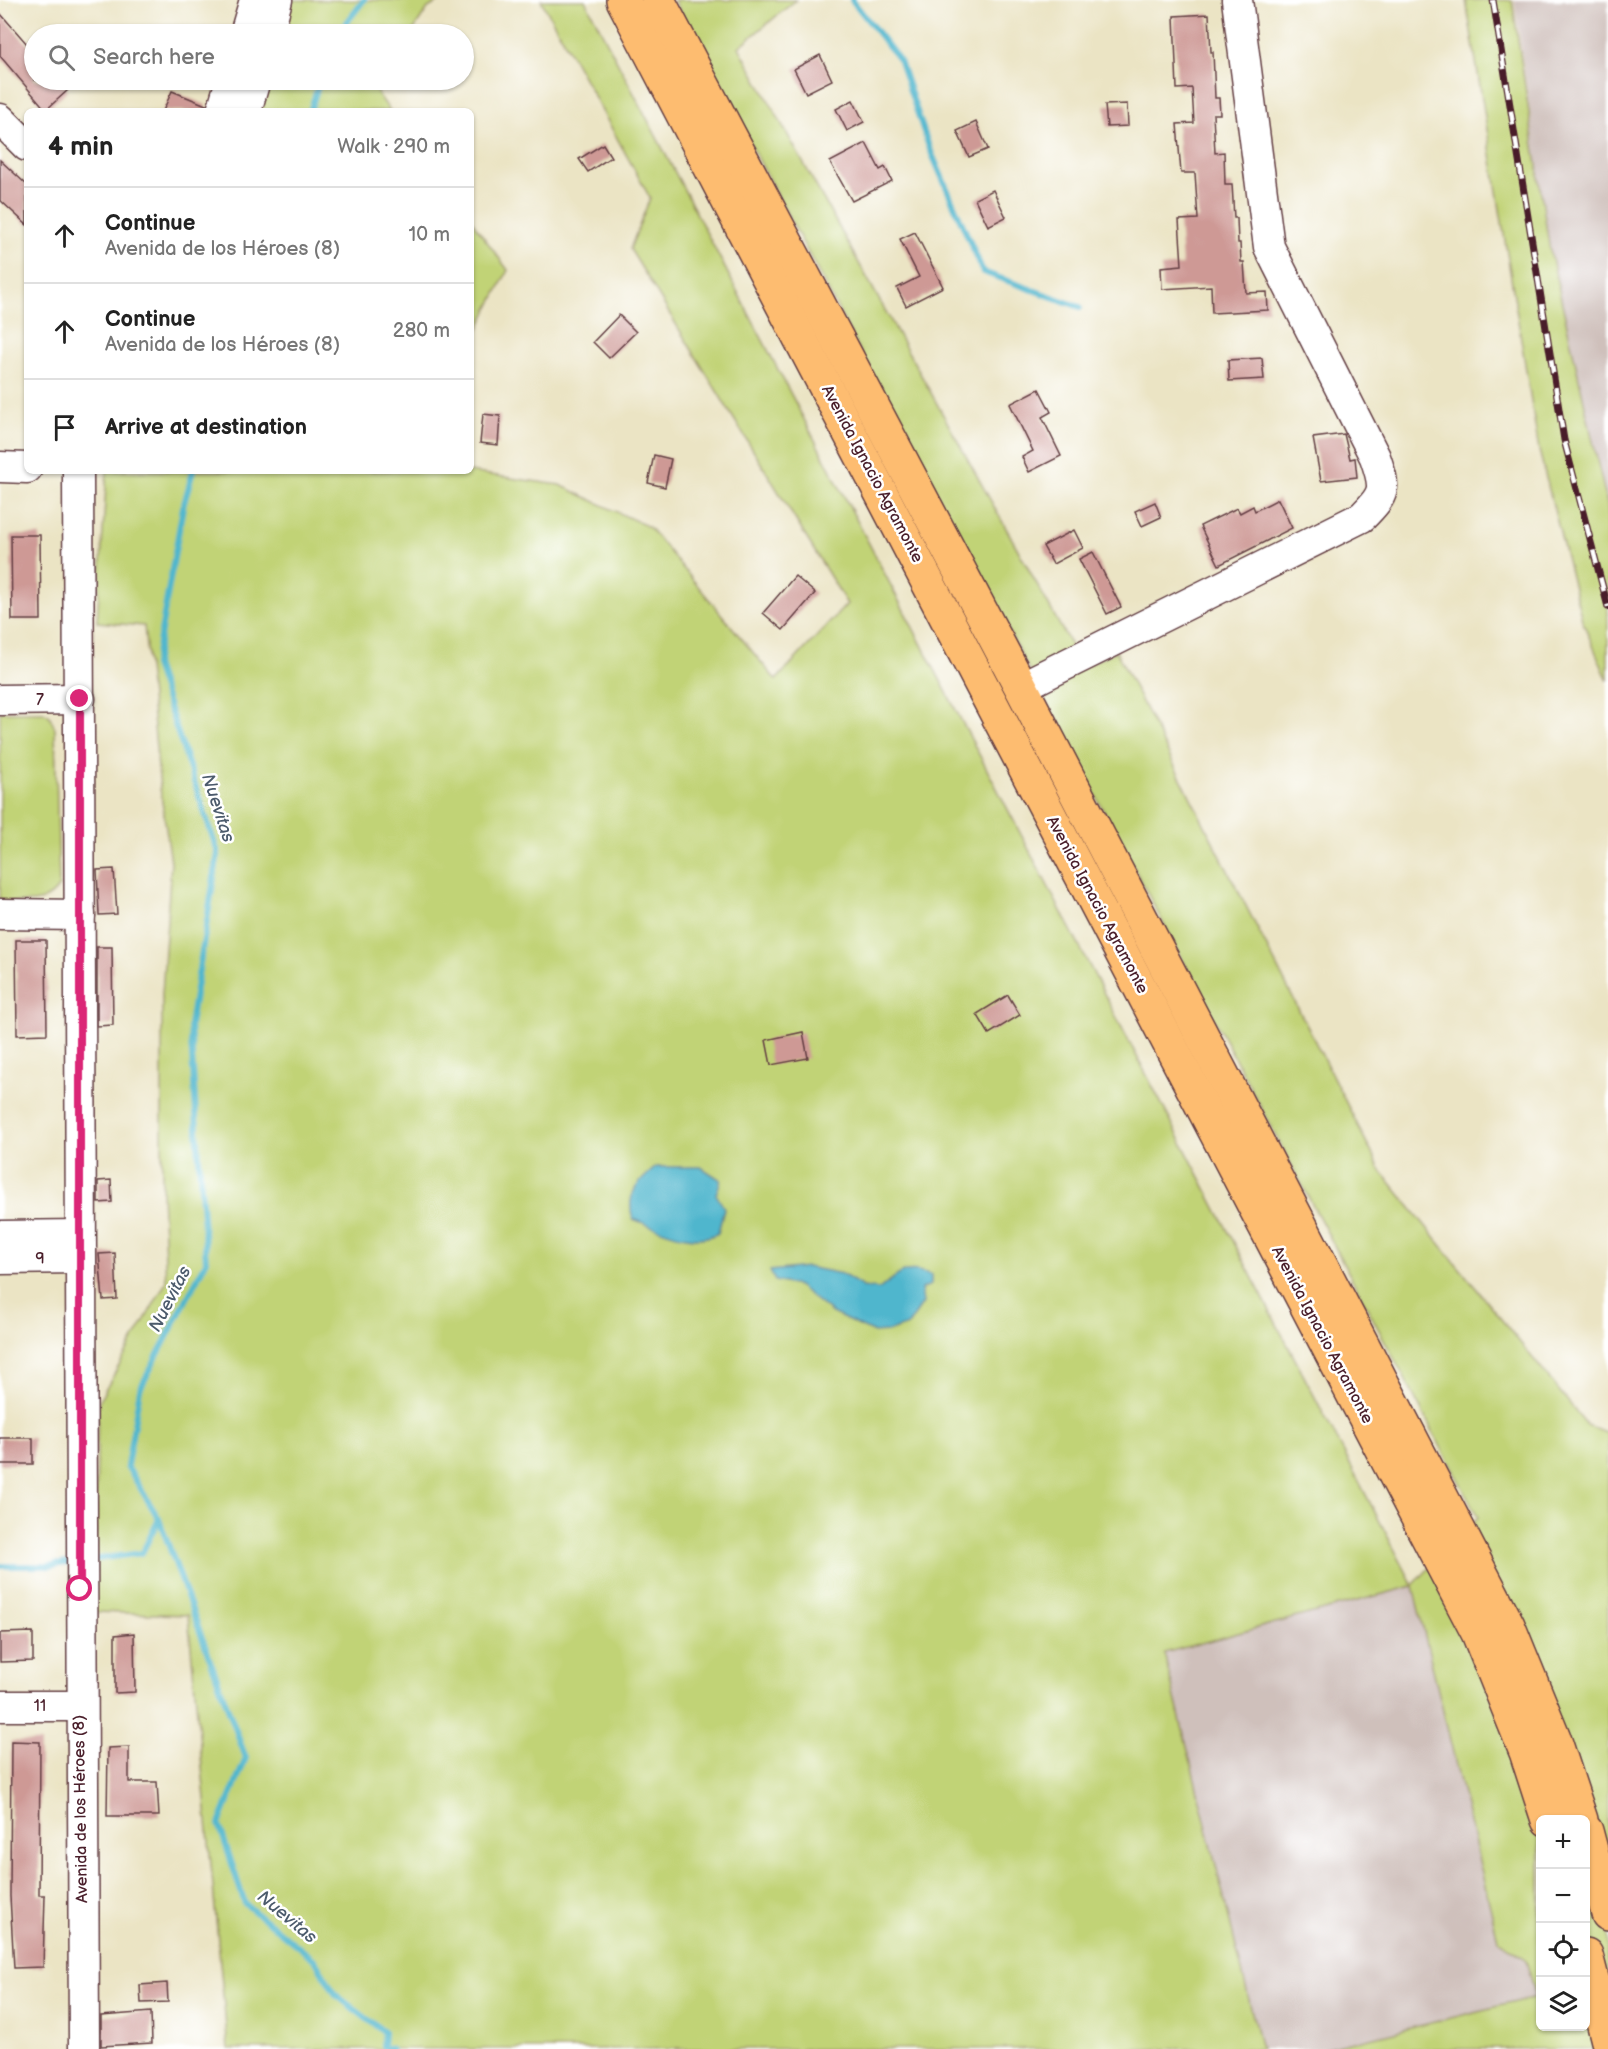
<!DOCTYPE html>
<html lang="en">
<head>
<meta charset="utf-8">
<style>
	:root { --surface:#fff; --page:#f6f6f6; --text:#222; --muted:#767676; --line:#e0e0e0 }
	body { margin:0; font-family:"Balsamiq Sans",sans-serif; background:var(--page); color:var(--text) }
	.controls { position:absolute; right:18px; bottom:18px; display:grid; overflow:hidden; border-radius:9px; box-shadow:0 2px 4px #0004 }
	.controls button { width:54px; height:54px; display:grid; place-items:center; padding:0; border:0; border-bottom:2px solid var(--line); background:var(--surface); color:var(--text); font:30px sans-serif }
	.stop { position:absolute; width:18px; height:18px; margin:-14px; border:4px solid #db2777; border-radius:50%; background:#fff }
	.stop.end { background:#db2777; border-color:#fff; box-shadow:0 2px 6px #0008 }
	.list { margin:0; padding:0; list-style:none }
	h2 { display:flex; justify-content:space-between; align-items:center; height:78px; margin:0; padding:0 24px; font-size:26px }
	h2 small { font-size:20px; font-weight:400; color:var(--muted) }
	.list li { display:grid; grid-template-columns:39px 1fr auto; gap:18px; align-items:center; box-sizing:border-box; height:96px; padding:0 24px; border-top:2px solid var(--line) }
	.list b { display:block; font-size:22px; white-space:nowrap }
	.list p { margin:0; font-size:20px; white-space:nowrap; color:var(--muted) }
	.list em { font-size:20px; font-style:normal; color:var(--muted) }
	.icon { flex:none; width:33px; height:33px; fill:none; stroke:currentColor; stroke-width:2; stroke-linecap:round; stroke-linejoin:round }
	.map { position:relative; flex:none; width:1608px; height:2049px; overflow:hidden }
	.search { position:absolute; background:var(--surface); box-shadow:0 2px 4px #0004; left:24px; top:24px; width:450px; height:66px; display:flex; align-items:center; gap:15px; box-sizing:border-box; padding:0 21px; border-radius:33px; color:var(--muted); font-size:22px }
	.panel { position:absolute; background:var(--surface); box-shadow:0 2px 4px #0004; left:24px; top:108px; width:450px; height:366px; border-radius:9px }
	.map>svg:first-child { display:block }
</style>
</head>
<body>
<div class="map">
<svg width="1608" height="2049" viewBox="0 0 1608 2049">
	<rect width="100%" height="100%" fill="#fff"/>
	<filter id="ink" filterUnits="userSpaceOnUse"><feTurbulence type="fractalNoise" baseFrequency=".0167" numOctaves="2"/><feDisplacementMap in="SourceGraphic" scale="12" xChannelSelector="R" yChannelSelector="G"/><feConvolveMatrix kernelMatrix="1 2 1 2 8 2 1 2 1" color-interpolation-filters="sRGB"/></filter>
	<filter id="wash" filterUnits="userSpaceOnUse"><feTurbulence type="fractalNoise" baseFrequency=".008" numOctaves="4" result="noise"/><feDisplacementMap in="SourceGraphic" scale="24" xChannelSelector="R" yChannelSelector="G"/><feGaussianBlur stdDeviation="1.35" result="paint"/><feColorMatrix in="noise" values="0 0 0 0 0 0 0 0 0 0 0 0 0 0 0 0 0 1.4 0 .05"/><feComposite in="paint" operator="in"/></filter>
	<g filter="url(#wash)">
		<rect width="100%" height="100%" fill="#ebe4c4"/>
		<!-- industrial -->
		<g fill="#cfc0bb">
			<polygon points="1514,0 1608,0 1608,508 1549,245"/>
			<polygon points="1413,1586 1498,1940 1526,1960 1536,1997 1325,2049 1261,2049 1164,1652"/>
		</g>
		<!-- green -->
		<g fill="#c1d376" stroke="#867950" stroke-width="1.5" fill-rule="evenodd">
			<polygon points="289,0 442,0 428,8 411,34 279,34"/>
			<path d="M541,0H585L1413,1585L1478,1517L674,0H796L739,47L1083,667L1116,651L1381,1171L1587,1425L1608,1434V2049H1325L1536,1997L1526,1960L1498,1940L1413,1586L1164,1653L1261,2049H228L188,1615L94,1612L98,1403L166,1282L162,1193V994L171,862L160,788L144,626L97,622L107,471H462L560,485L649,527L776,680L847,604L630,249L650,198ZM1540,1820H1586V2026H1540Z"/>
			<polygon points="1466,0 1512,0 1549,245 1608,508 1608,681 1582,620 1539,450"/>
			<polygon points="265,80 384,80 377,93 390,111 256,111"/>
			<polygon points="471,220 508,270 471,343"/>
			<path d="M0,712H43L49,715L55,728L59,886C45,908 24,901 0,902Z"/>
		</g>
		<!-- water -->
		<g fill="#4fb6cd" stroke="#4c6a7c" stroke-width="1.5">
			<path d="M656,1167H701L721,1180L716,1194L724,1208L718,1233C693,1247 657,1228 633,1219C625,1194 638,1182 656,1167Z"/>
			<path d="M807,1267L842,1274L863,1287L879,1289C900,1274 905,1264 931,1275V1285L921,1289L923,1303L908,1325L887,1332L874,1333L832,1313L798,1286L775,1281L770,1271Z"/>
		</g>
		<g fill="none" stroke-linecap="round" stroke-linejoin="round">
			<!-- stream -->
			<g stroke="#4fb6cd" stroke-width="6">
				<polyline points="852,0 900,61 929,147 983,272 1080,307"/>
				<polyline points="338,34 364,0"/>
				<polyline points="310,111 320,80"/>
				<polyline points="193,471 183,507 155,665 218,853 190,1025 206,1262 140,1389 127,1466 159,1519 246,1758 219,1824 245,1904 315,1960 336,1995 384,2032 383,2046 391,2049"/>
				<polyline points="90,1560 142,1553 159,1519"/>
				<polyline points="0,1566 47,1566 74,1562"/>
			</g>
		</g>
		<g id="blocks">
			<!-- building -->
			<g fill="#ce9995">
				<polygon points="0,13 34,52 34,80 58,80 68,90 46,110 0,56"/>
				<polygon points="1209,14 1211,52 1213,52 1215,98 1219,98 1220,114 1213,114 1215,153 1224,152 1225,184 1232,184 1234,218 1237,218 1238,243 1240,243 1241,262 1244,262 1246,293 1267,292 1268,310 1212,313 1211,286 1162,289 1161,267 1182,265 1179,220 1198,219 1195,173 1181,173 1177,124 1194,123 1192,88 1177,89 1174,16"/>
				<polygon points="820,55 832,80 806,93 794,69"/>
				<polygon points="172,91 206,105 205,111 163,111"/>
				<polygon points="853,100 864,122 847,131 836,109"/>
				<polygon points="1127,104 1128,126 1107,127 1105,105"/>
				<polygon points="976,122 988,149 969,157 957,131"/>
				<polygon points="866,143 880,170 885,167 892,181 852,201 830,162"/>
				<polygon points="603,144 611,157 588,172 579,159"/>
				<polygon points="0,160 27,185 27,225 0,200"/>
				<polygon points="993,190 1006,217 988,226 975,199"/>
				<polygon points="915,232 943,287 906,306 897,288 919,277 900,239"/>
				<polygon points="619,315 636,332 609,358 593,342"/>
				<polygon points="1262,358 1264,379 1229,381 1228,360"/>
				<polygon points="1039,389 1051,412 1042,417 1061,456 1029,472 1022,457 1033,451 1010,404"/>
				<polygon points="483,414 500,416 498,445 480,443"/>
				<polygon points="1344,434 1350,459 1355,458 1357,477 1321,481 1313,438"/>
				<polygon points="654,455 671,459 665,487 648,483"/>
				<polygon points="1278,499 1292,528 1219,565 1200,526 1237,508 1240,513 1253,506 1255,511"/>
				<polygon points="1155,502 1161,517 1142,526 1135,511"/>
				<polygon points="1074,530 1083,548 1053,564 1043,546"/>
				<polygon points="11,535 40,535 41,620 12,620"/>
				<polygon points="1093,552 1121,607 1107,614 1079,559"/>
				<polygon points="795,576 815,593 783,630 763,613"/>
				<polygon points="114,869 117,914 99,915 97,870"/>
				<polygon points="16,940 46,940 47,1034 17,1035"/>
				<polygon points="97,947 112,947 113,1025 97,1026"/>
				<polygon points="1008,995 1020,1015 989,1034 977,1014"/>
				<polygon points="803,1032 808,1058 771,1065 766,1040"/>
				<polygon points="111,1180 112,1202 98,1203 98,1181"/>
				<polygon points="115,1253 117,1299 103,1300 99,1254"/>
				<rect x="0" y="1438" width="33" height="26"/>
				<polygon points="33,1632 33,1661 0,1662 0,1633"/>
				<polygon points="134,1633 135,1692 115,1693 115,1635"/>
				<polygon points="11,1741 40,1742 39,1895 45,1895 43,1967 14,1968 10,1896"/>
				<polygon points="129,1747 129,1782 157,1782 159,1816 107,1816 108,1748"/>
				<polygon points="167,1983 168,2002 141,2003 140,1985"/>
				<polygon points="151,2012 152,2043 101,2046 101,2016"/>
			</g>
		</g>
	</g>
	<g filter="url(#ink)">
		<use href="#blocks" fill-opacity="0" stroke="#623d42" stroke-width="1.5"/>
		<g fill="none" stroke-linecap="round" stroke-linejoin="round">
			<defs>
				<g id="minor">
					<polyline points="245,34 255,0"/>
					<polyline points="268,34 277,0"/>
					<polyline points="222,111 231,80"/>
					<polyline points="246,111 255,80"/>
					<polyline points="0,119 27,146"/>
					<polyline points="0,467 27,468"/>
					<polyline points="78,471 84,2049"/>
					<path d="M1021,687L1362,517C1386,493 1386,489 1375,457L1269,247L1237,0"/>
					<polyline points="0,700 80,699"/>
					<polyline points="0,914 80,915"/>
					<polyline points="0,1236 80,1235"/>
					<polyline points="0,1259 80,1258"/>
					<polyline points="0,1706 80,1706"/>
				</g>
				<g id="major">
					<polyline points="623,0 1478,1633 1526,1752 1548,1820"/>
					<polyline points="658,0 1021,687 1508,1625 1554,1738 1581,1820"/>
					<polyline points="1586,1831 1608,1914"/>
					<polyline points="1586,1955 1608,2041"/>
				</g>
			</defs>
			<!-- minor casing -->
			<use href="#minor" stroke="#623d42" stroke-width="33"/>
			<!-- major casing -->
			<use href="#major" stroke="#623d42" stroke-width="36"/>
			<!-- minor -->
			<use href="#minor" stroke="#fff" stroke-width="30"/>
			<!-- major -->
			<use href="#major" stroke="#fdbc70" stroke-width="33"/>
			<defs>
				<polyline id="rail" points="1493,0 1564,440 1608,607"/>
			</defs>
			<!-- rail casing -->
			<use href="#rail" stroke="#4a1f2b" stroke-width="7"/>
			<!-- rail -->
			<use href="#rail" stroke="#fff" stroke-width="4.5" stroke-dasharray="14" stroke-linecap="butt"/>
		</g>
	</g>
	<g fill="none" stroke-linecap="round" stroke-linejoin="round" filter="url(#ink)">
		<!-- route -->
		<polyline stroke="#db2777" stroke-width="8" points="80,699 80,1589"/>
	</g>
	<g text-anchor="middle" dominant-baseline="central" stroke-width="5" stroke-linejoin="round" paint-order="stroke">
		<!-- street labels -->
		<g font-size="16" fill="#4a1f2b" stroke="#fff">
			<text transform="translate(872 474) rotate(62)">Avenida Ignacio Agramonte</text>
			<text x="40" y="700">7</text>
			<text transform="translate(1097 905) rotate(62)">Avenida Ignacio Agramonte</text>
			<text transform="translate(40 1259) rotate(-1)">9</text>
			<text transform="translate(1322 1335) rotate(62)">Avenida Ignacio Agramonte</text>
			<text x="40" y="1706">11</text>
			<text transform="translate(81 1809) rotate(-91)">Avenida de los Héroes (8)</text>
		</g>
		<!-- water labels -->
		<g font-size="18" font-style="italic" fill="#4c5b6c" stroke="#fff">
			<text transform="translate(218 808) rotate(72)">Nuevitas</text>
			<text transform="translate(170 1299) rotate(-63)">Nuevitas</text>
			<text transform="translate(287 1917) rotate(40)">Nuevitas</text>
		</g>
	</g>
</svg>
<div class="controls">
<button>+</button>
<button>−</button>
<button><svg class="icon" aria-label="locate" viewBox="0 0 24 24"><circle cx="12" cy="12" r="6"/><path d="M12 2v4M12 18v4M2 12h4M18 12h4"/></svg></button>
<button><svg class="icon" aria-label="layers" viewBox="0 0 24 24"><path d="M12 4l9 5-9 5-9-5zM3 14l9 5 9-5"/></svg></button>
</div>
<div class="stop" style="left:80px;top:1589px"></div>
<div class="stop end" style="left:80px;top:699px"></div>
<div class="search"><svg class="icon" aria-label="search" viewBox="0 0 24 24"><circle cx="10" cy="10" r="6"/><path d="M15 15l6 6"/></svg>Search here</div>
<section class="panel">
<h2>4 min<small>Walk · 290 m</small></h2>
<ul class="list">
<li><svg class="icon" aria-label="ahead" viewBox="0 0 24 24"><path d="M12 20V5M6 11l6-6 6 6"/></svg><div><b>Continue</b><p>Avenida de los Héroes (8)</p></div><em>10 m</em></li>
<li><svg class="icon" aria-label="ahead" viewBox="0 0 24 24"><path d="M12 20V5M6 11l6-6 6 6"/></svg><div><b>Continue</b><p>Avenida de los Héroes (8)</p></div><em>280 m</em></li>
<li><svg class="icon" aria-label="arrive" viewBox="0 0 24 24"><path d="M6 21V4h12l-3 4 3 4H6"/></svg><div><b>Arrive at destination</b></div></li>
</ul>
</section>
</div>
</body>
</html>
